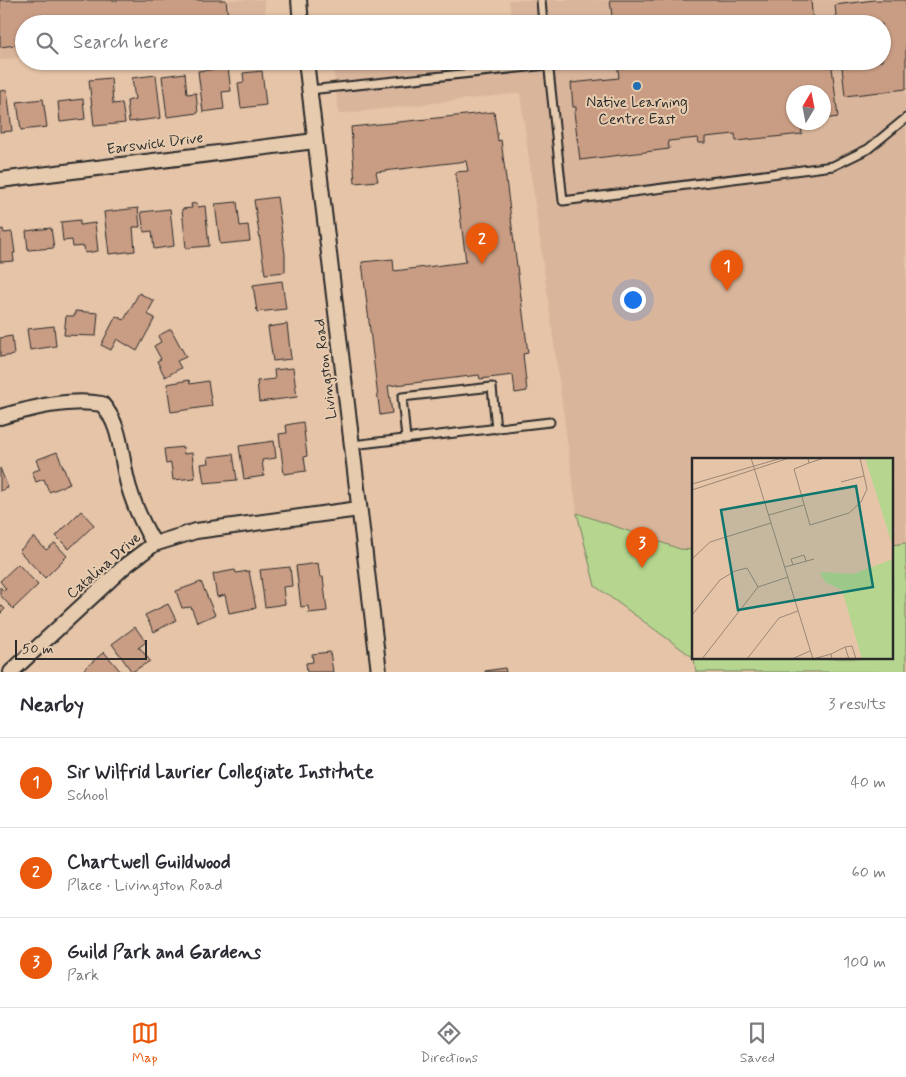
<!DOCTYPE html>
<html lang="en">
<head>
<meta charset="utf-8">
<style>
	:root { --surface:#fff; --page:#f7f7f7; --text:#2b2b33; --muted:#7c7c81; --line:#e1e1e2; --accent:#ea580c }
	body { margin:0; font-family:Mynerve,sans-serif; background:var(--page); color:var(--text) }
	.compass { position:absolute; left:786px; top:85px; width:45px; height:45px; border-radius:50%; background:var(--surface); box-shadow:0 1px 4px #0004; rotate:10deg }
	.scale { position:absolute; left:15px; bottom:12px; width:132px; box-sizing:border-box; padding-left:5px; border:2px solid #2b2b2b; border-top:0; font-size:14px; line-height:18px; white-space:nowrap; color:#2b2b2b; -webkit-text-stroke:4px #e7cbae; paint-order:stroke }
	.you { position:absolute; left:632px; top:299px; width:18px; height:18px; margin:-12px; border:4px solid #fff; border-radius:50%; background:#1a73e8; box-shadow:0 0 0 8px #1a73e833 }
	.badge { display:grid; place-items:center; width:32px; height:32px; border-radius:50%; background:var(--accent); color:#fff; font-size:16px; font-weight:700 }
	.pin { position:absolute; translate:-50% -41px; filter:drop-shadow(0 1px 2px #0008) }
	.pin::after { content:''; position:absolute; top:26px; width:18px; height:15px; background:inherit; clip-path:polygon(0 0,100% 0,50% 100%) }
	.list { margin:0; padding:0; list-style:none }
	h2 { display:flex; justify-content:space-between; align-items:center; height:65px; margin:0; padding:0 20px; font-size:21px }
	h2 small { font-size:16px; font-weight:400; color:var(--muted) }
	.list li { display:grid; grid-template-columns:32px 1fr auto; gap:15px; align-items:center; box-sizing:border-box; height:90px; padding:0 20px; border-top:1px solid var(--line) }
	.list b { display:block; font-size:19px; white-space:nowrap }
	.list p { margin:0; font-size:16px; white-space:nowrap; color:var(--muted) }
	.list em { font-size:16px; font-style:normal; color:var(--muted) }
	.icon { flex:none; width:28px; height:28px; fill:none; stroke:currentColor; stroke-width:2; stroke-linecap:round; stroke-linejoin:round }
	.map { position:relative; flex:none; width:906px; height:672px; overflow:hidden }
	.search { position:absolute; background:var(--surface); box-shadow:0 1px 4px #0004; left:15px; right:15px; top:15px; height:55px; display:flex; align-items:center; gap:12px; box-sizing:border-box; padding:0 18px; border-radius:28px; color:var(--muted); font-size:19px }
	.sheet { height:335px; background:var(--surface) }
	nav { display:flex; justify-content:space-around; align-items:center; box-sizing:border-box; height:70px; border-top:1px solid var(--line); background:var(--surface); font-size:14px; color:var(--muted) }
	nav a { display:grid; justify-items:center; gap:2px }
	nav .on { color:var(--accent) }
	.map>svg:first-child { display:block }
</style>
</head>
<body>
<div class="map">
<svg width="906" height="672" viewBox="0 0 906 672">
	<rect width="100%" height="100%" fill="#e5c4a8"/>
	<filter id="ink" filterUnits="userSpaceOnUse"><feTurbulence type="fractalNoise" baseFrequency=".02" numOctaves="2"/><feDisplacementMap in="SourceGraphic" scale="10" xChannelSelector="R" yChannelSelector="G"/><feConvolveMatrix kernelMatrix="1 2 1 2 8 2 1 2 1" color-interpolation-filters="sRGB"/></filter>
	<g filter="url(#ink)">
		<!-- built -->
		<g fill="#d9b59b" fill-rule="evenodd">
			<polygon points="0,0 264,0 267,24 24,24 24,57 0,60"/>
			<path d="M509,0H906V543L892,545V460H694L693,550L680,549L577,513L520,93L339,114L333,66L382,61H882V24H512ZM794,92H824V122H794Z"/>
		</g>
		<!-- green -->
		<g fill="#b6d68f" stroke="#70805d">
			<polygon points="577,513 680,549 693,550 694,658 595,586"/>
			<polygon points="906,543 906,672 696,672 694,658 892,658 892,545"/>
		</g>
		<!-- building -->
		<g fill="#c99d84" stroke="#2b2b2b">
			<polygon points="0,0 226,0 228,17 177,24 24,24 24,44 0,47"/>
			<polygon points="610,0 811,0 813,24 613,24"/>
			<polygon points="874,0 906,0 906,89 845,96 842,67 832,67 838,117 824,119 824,92 794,92 794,122 801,122 802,134 736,141 735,134 705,137 705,143 699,143 698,138 668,141 669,149 580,160 574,112 576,111 576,107 573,107 571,83 619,78 617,61 882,61 882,24 837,24 835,5"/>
			<polygon points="228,68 231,91 222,92 224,109 203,112 198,71"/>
			<polygon points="262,71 266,105 241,108 238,83 244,82 243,73"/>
			<polygon points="185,73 187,94 196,93 198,113 167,117 162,76"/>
			<polygon points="156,75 161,118 129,122 127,101 135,99 132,78"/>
			<polygon points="111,78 113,104 122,103 125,123 94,126 89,80"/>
			<polygon points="7,90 12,131 0,132 0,91"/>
			<polygon points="43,99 47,127 21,130 17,102"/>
			<polygon points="83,99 85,119 60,122 58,102"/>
			<polygon points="494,112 498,141 501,140 528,353 523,354 527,391 515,393 513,375 480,379 479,375 388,386 392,413 380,415 362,262 393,259 394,271 466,262 455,172 468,171 466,161 376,172 378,181 355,183 351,127"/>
			<polygon points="277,197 285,254 285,272 265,274 254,200"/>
			<polygon points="237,202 240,226 248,225 250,241 220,244 215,204"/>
			<polygon points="197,203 198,207 205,206 209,246 186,248 182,209 192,208 191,204"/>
			<polygon points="138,208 140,227 133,227 135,251 109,254 104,212"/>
			<polygon points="170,209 174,246 154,249 152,231 144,232 141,212"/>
			<polygon points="80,220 80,225 95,223 98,251 85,253 84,246 73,247 72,240 63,241 61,222"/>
			<polygon points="51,228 54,248 28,250 26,231"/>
			<polygon points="3,229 4,233 12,232 15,253 13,253 14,261 0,262 0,230"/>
			<polygon points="282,281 286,309 257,312 253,285"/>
			<polygon points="139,293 154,301 147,314 155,318 137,351 117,339 111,350 101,345 116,316 124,320"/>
			<polygon points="75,311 98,313 96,336 64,335 66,316 75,316"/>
			<polygon points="287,324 291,359 273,361 268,327"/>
			<polygon points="54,326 56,346 30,350 27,329"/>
			<polygon points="171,329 186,357 177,361 181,368 165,377 157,361 161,359 154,346 161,342 158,336"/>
			<polygon points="12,336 14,355 0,357 0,338"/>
			<polygon points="293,368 297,397 259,402 257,381 275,379 274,370"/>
			<polygon points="189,380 190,384 208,381 212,406 171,412 167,384"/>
			<polygon points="303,422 307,456 304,457 306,471 284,474 279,434 287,433 286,425"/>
			<polygon points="274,441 276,458 262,460 264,476 244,479 239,446"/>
			<polygon points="183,447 184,454 192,453 195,478 173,480 171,463 166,464 164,449"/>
			<polygon points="57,452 70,484 49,492 44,479 36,482 32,472 40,469 36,460"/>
			<polygon points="233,454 237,480 204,483 201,464 209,463 208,457"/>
			<polygon points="0,468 8,488 0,491"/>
			<polygon points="81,511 94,525 69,549 56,536"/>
			<polygon points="34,537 46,550 55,543 67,556 45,578 19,551"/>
			<polygon points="318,563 320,577 323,577 327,611 309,613 308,606 301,607 296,566"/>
			<polygon points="18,564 38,585 13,609 0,595 0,587 4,591 6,589 0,581"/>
			<polygon points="290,567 292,586 283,587 285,604 265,607 260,570"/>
			<polygon points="235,570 236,573 249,571 256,608 229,613 225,595 217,597 213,574"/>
			<polygon points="201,582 215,615 197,622 191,607 182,608 176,591"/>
			<polygon points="0,604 5,609 0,614"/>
			<polygon points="168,604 176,620 154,632 145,615"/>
			<polygon points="135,627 146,642 138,648 140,648 150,661 132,672 112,644"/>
			<polygon points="104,652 116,666 121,672 87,672 84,669"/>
			<polygon points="330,652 333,672 307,672 306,663 313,662 312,654"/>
			<polygon points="505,668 506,672 485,672 485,671"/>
		</g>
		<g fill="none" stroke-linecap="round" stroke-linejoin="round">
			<defs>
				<g id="lane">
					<polyline points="541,0 543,24"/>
					<polyline points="548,61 563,201 833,166 868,149 906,118"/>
					<polyline points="309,90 548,65"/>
					<polyline points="406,439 402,397 492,387 496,429"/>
					<polyline points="352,445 550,422"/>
				</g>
				<g id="street">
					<polyline points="299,0 301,24"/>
					<polyline points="306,61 379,672"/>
					<polyline points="0,180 315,141"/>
					<path d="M0,417C32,408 69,398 102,404C121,426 120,450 126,476C131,500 142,523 154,544"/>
					<polyline points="11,672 126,565 154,544 196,531 359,509"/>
				</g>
			</defs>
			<!-- lane casing -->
			<use href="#lane" stroke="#2b2b2b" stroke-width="11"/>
			<!-- street casing -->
			<use href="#street" stroke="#2b2b2b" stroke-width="18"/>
			<!-- lane -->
			<use href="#lane" stroke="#e7cbae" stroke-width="7"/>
			<!-- street -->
			<use href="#street" stroke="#e7cbae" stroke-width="14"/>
		</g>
	</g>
	<!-- markers -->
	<circle fill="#1f6fb2" stroke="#e7cbae" stroke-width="2" cx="637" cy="86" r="5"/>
	<g text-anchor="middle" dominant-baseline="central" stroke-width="4" stroke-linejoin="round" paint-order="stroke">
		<!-- poi labels -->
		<g font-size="15" fill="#2b2b2b" stroke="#e7cbae">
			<text x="637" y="103">Native Learning<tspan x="637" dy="17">Centre East</tspan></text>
		</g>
		<!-- street labels -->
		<g font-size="15" fill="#2b2b2b" stroke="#e7cbae">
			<text transform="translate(155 144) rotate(-7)">Earswick Drive</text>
			<text transform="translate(326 369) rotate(-97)">Livingston Road</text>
			<text transform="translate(104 566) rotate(-41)">Catalina Drive</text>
		</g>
	</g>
	<!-- overview -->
	<g transform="translate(692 458)">
		<rect width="201" height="201" fill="#e5c4a8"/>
		<path d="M173,0H201V89ZM201,101V201H170L150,132L133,124L128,114L161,116Z" fill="#b6d68f"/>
		<path fill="none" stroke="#9b8776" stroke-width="1" d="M59,0L121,201M116,0L117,5L102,11L118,67L157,55L169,44L175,31L168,0M117,5L132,0M149,24L172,18M0,26L90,0M0,32L97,0M77,57L112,47M0,101L18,84L79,65M101,107L99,101L112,97L114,103M93,109L122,101M0,157L28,122L43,113L55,110L66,129M153,189L160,188L164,201M139,196L153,189L157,201M10,201L66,129L96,119M55,201L87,160L106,153M100,201L118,193M121,201L139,196L140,201"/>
		<path fill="#0f766e" fill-opacity="0.15" stroke="#0f766e" stroke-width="2.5" d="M164,28L181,129L46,152L29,52Z"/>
		<rect width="201" height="201" fill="none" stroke="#2b2b2b" stroke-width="2.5"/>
	</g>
</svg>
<svg class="compass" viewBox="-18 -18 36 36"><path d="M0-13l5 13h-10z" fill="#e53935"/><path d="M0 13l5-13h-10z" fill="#7c7c81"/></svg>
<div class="scale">50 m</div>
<div class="you"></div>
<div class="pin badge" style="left:727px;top:291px">1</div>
<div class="pin badge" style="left:482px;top:264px">2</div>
<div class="pin badge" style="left:642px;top:568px">3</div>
<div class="search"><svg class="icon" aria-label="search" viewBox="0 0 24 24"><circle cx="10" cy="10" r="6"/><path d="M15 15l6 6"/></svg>Search here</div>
</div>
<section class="sheet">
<h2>Nearby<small>3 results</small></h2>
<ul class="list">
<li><span class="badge">1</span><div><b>Sir Wilfrid Laurier Collegiate Institute</b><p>School</p></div><em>40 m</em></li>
<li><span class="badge">2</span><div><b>Chartwell Guildwood</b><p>Place · Livingston Road</p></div><em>60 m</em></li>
<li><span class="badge">3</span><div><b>Guild Park and Gardens</b><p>Park</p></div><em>100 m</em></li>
</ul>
</section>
<nav>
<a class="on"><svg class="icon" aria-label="map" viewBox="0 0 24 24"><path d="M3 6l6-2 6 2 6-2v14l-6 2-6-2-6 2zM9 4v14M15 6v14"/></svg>Map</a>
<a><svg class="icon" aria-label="directions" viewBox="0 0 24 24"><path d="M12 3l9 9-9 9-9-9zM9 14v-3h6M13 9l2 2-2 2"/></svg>Directions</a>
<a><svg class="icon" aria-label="saved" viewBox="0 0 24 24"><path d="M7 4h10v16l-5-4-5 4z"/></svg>Saved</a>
</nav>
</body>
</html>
